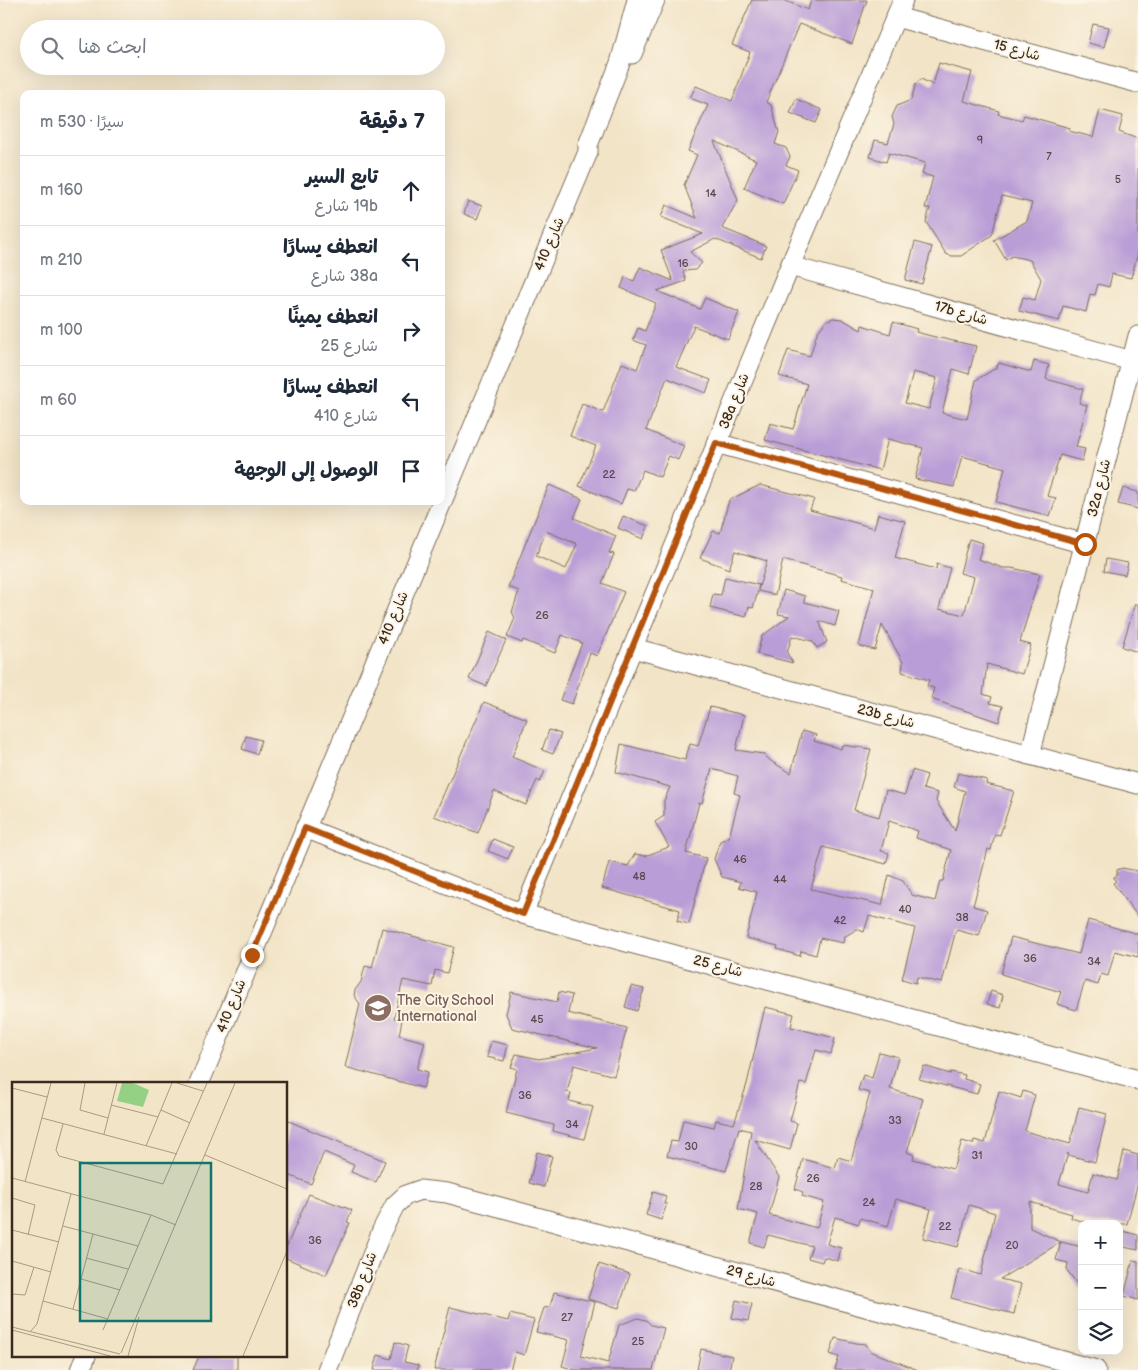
<!DOCTYPE html>
<html lang="ar">
<head>
<meta charset="utf-8">
<style>
	:root { --surface:#fff; --page:#f6f6f7; --text:#1f2937; --muted:#747a83; --line:#e0e1e3 }
	body { margin:0; font-family:"Balsamiq Sans","Playpen Sans Arabic",sans-serif; background:var(--page); color:var(--text); direction:rtl }
	.controls { position:absolute; right:15px; bottom:15px; display:grid; overflow:hidden; border-radius:10px; box-shadow:0 5px 20px #0002 }
	.controls button { width:45px; height:45px; display:grid; place-items:center; padding:0; border:0; border-bottom:1px solid var(--line); background:var(--surface); color:var(--text); font:25px sans-serif }
	.stop { position:absolute; width:15px; height:15px; margin:-11px; border:4px solid #b45309; border-radius:50%; background:#fff }
	.stop.end { background:#b45309; border-color:#fff; box-shadow:0 1px 5px #0008 }
	.list { margin:0; padding:0; list-style:none }
	h2 { display:flex; justify-content:space-between; align-items:center; height:65px; margin:0; padding:0 20px; font-size:21px }
	h2 small { font-size:16px; font-weight:400; color:var(--muted) }
	.list li { display:grid; grid-template-columns:32px 1fr auto; gap:15px; align-items:center; box-sizing:border-box; height:70px; padding:0 20px; border-top:1px solid var(--line) }
	.list b { display:block; font-size:19px; white-space:nowrap }
	.list p { margin:0; font-size:16px; white-space:nowrap; color:var(--muted) }
	.list em { font-size:16px; font-style:normal; color:var(--muted) }
	.icon { flex:none; width:28px; height:28px; fill:none; stroke:currentColor; stroke-width:2; stroke-linecap:round; stroke-linejoin:round }
	.map { position:relative; flex:none; width:1138px; height:1370px; overflow:hidden; direction:ltr }
	.search { position:absolute; background:var(--surface); box-shadow:0 5px 20px #0002; left:20px; top:20px; width:425px; height:55px; display:flex; align-items:center; gap:12px; box-sizing:border-box; padding:0 18px; border-radius:28px; color:var(--muted); font-size:19px }
	.panel { position:absolute; background:var(--surface); box-shadow:0 5px 20px #0002; left:20px; top:90px; width:425px; height:415px; border-radius:10px; direction:rtl }
	.map>svg:first-child { display:block }
</style>
</head>
<body>
<div class="map">
<svg width="1138" height="1370" viewBox="0 0 1138 1370">
	<rect width="100%" height="100%" fill="#fcf5e5"/>
	<filter id="ink" filterUnits="userSpaceOnUse"><feTurbulence type="fractalNoise" baseFrequency=".02" numOctaves="2"/><feDisplacementMap in="SourceGraphic" scale="10" xChannelSelector="R" yChannelSelector="G"/><feConvolveMatrix kernelMatrix="1 2 1 2 8 2 1 2 1" color-interpolation-filters="sRGB"/></filter>
	<filter id="wash" filterUnits="userSpaceOnUse"><feTurbulence type="fractalNoise" baseFrequency=".0096" numOctaves="4" result="noise"/><feDisplacementMap in="SourceGraphic" scale="20" xChannelSelector="R" yChannelSelector="G"/><feGaussianBlur stdDeviation="1.12" result="paint"/><feColorMatrix in="noise" values="0 0 0 0 0 0 0 0 0 0 0 0 0 0 0 0 0 1.4 0 .05"/><feComposite in="paint" operator="in"/></filter>
	<g filter="url(#wash)">
		<rect width="100%" height="100%" fill="#f2e4c7"/>
		<g id="blocks">
			<!-- building -->
			<g fill="#b99dd7" fill-rule="evenodd">
				<polygon points="752,0 783,0 808,10 811,0 867,0 852,44 799,24 766,102 771,105 779,132 775,144 786,148 790,157 786,165 798,170 783,204 744,188 756,160 714,141 738,200 722,228 766,246 761,258 715,239 690,252 702,263 695,270 683,271 686,281 657,291 700,309 705,298 739,312 728,339 694,326 676,367 711,380 706,393 667,378 646,430 684,446 678,460 669,456 660,477 643,470 634,491 627,489 621,504 579,486 596,446 570,436 582,404 603,412 622,363 637,369 646,345 633,340 638,328 645,331 656,303 621,288 625,277 634,281 640,267 673,281 661,250 703,234 661,217 666,205 697,218 684,185 697,155 688,151 708,105 690,98 696,86 732,101 750,52 732,45"/>
				<polygon points="1093,24 1109,27 1104,47 1088,43"/>
				<polygon points="939,63 972,72 964,101 999,111 998,114 1022,120 1024,115 1070,128 1069,131 1093,137 1100,110 1123,116 1119,132 1138,139 1138,253 1131,278 1112,274 1109,287 1098,284 1095,295 1090,294 1086,312 1063,306 1059,321 1019,311 1023,297 1035,300 1041,279 1030,260 1012,256 1006,260 994,240 1027,221 1032,203 1002,196 992,235 961,256 952,256 946,254 926,222 930,208 925,208 933,177 922,174 925,163 889,153 886,162 870,157 875,140 888,143 894,124 892,117 897,106 911,100 916,83 921,79 933,85"/>
				<polygon points="796,99 822,110 816,123 790,113"/>
				<polygon points="468,201 482,206 477,219 464,214"/>
				<polygon points="915,242 932,247 922,284 905,280"/>
				<path d="M833,318L842,319L861,330L862,325L890,334L893,322L917,329L916,332L931,336L976,346L969,374L953,369L942,413L967,419L976,380L996,368L999,363L1031,372L1034,361L1049,365L1046,379L1083,389L1079,403L1087,405L1076,447L1085,449L1082,461L1060,455L1047,496L1056,498L1050,516L996,502L1005,468L962,456L954,487L915,479L923,448L888,439L880,470L765,440L770,423L793,429L807,384L779,376L788,350L810,356L817,333L826,321ZM913,372L937,378L929,409L905,403Z"/>
				<path d="M549,485L582,499L574,518L616,536L609,553L614,554L602,583L624,592L597,656L590,653L572,704L560,700L582,643L562,635L555,653L523,640L522,643L507,637L515,618L512,612L519,591L508,587ZM546,531L577,544L566,569L536,556Z"/>
				<polygon points="760,485 814,499 810,510 874,528 878,514 905,521 895,558 936,569 937,564 950,568 939,609 964,615 974,577 960,573 969,539 983,543 978,559 1003,568 1011,568 1040,574 1020,642 1031,645 1022,674 987,664 983,694 992,697 990,703 1003,706 999,722 931,699 934,688 927,686 929,680 902,672 903,662 882,625 875,650 859,646 874,588 841,579 842,576 783,560 775,595 758,591 753,608 749,607 746,617 710,608 713,594 721,595 725,577 759,585 758,590 767,561 735,551 729,569 700,558 713,531 720,533 729,500"/>
				<polygon points="1123,488 1138,492 1138,509 1118,504"/>
				<polygon points="623,516 648,526 643,539 618,528"/>
				<polygon points="1106,559 1128,563 1125,575 1104,571"/>
				<polygon points="784,590 805,596 804,602 839,611 835,626 819,621 827,642 817,648 812,641 792,636 787,653 793,663 757,654 762,636 789,616 778,614"/>
				<polygon points="1135,604 1138,604 1138,652 1122,647"/>
				<polygon points="489,632 506,640 486,686 469,679"/>
				<polygon points="484,702 527,719 512,757 545,771 540,782 537,780 526,805 494,791 478,833 434,816"/>
				<path d="M710,707L744,715L736,750L763,754L772,762L791,773L802,731L816,735L814,741L841,749L842,745L871,749L854,810L879,817L886,790L905,795L912,770L927,775L923,789L938,793L936,801L955,831L965,791L954,787L958,773L987,780L986,784L1014,791L1000,835L995,834L991,850L988,849L973,906L987,910L979,936L956,930L942,983L917,977L916,983L902,979L915,928L869,916L864,932L857,929L844,937L843,943L820,938L816,955L801,951L800,956L777,949L778,946L746,938L757,892L739,887L741,882L722,877L714,859L720,841L729,837L740,795L734,793L738,776L712,769L702,803H699L686,853L706,858L689,924L677,921L680,910L602,888L609,862L628,866L635,854L645,856L669,847L655,822L664,816V801L670,787L616,772L621,744L685,760L690,744L698,746ZM889,821L918,831L916,838L951,850L943,881H940L935,901L912,895L903,881L889,875L882,905L811,889L823,847L886,864L889,853L881,851Z"/>
				<polygon points="549,730 561,734 553,754 542,750"/>
				<polygon points="246,736 261,740 257,754 242,749"/>
				<polygon points="493,839 513,847 508,859 488,851"/>
				<polygon points="1122,868 1138,871 1138,917 1113,883 1116,881 1113,878 1117,875 1117,870"/>
				<polygon points="1088,920 1138,934 1138,957 1115,951 1108,976 1101,974 1098,985 1085,981 1076,1010 1057,1004 1061,992 1001,974 1011,937 1079,954"/>
				<polygon points="382,928 454,947 447,973 435,970 432,986 403,980 394,1018 402,1020 399,1035 425,1042 417,1069 428,1072 423,1088 345,1067 360,1004 354,995 355,990 361,982 365,966 372,968"/>
				<polygon points="631,986 644,989 637,1011 625,1007"/>
				<polygon points="991,991 1003,995 1000,1008 987,1004"/>
				<polygon points="511,992 557,1002 559,992 572,995 568,1013 627,1028 614,1076 574,1065 567,1092 571,1093 569,1101 593,1107 584,1139 553,1131 554,1125 506,1113 517,1069 511,1067 516,1054 539,1059 597,1048 512,1028 506,1014"/>
				<polygon points="765,1007 794,1014 791,1027 835,1038 831,1054 816,1050 806,1084 800,1083 790,1121 797,1123 790,1150 755,1140 779,1177 769,1215 817,1228 824,1202 802,1196 803,1192 795,1189 803,1159 835,1168 838,1157 851,1161 870,1093 858,1090 863,1075 872,1078 879,1052 898,1057 890,1089 923,1099 907,1152 914,1155 913,1159 953,1169 962,1141 973,1144 974,1140 985,1143 999,1091 1021,1098 1023,1091 1035,1095 1025,1131 1070,1144 1079,1107 1107,1114 1095,1162 1068,1155 1068,1153 1059,1184 1088,1192 1093,1173 1117,1180 1124,1151 1138,1155 1138,1182 1127,1224 1092,1224 1071,1218 1072,1214 1030,1202 1030,1228 1061,1242 1082,1247 1082,1291 1067,1270 1068,1263 1056,1260 1061,1242 1000,1279 1021,1284 1014,1314 951,1298 959,1269 981,1275 995,1213 969,1205 958,1247 923,1238 931,1209 896,1199 888,1226 860,1218 859,1224 835,1217 827,1244 841,1248 838,1261 824,1257 822,1262 808,1258 812,1246 768,1235 764,1247 750,1243 758,1214 738,1209 751,1131 739,1128 726,1171 667,1156 671,1141 678,1142 683,1120 714,1127 716,1120 734,1124 747,1084"/>
				<polygon points="491,1041 508,1045 504,1061 487,1057"/>
				<polygon points="924,1066 950,1074 951,1072 965,1075 964,1079 980,1084 977,1094 919,1079"/>
				<polygon points="286,1120 385,1161 376,1182 351,1172 354,1165 324,1152 311,1184 286,1174"/>
				<polygon points="537,1152 552,1156 544,1187 529,1183"/>
				<polygon points="653,1192 666,1196 664,1204 667,1204 661,1220 646,1215"/>
				<polygon points="309,1194 352,1210 347,1222 350,1223 326,1275 286,1258 286,1248"/>
				<polygon points="1119,1230 1138,1235 1138,1250 1119,1246"/>
				<polygon points="1133,1260 1138,1261 1138,1300 1124,1296"/>
				<polygon points="599,1264 630,1274 619,1308 588,1299"/>
				<polygon points="554,1292 595,1302 581,1356 608,1363 619,1325 638,1318 646,1320 651,1325 664,1328 653,1370 575,1370 562,1366 569,1340 536,1332 544,1308 550,1307"/>
				<polygon points="736,1300 752,1304 748,1321 732,1318"/>
				<polygon points="450,1307 508,1321 510,1314 534,1320 524,1355 515,1352 510,1370 434,1370"/>
				<polygon points="835,1338 856,1343 866,1344 870,1351 918,1370 835,1370 839,1357 830,1354"/>
				<polygon points="395,1342 408,1346 404,1362 418,1365 418,1370 374,1370 378,1355 391,1359"/>
				<polygon points="701,1349 732,1356 729,1370 697,1370"/>
				<polygon points="199,1356 237,1356 237,1370 193,1370"/>
			</g>
		</g>
	</g>
	<g filter="url(#ink)">
		<use href="#blocks" fill-opacity="0" stroke="#7b6b59" stroke-width="1"/>
		<g fill="none" stroke-linecap="round" stroke-linejoin="round">
			<defs>
				<g id="minor">
					<polyline points="896,17 1138,83"/>
					<polyline points="632,54 655,0"/>
					<polyline points="790,266 1132,361"/>
					<polyline points="716,443 1085,544"/>
					<polyline points="633,648 1138,784"/>
					<polyline points="1030,755 1138,336"/>
					<polyline points="305,828 523,914 1138,1080"/>
					<polyline points="523,914 790,266 903,0"/>
					<polyline points="199,1084 588,152 588,145 620,63 637,0"/>
					<polyline points="80,1370 86,1356"/>
					<polyline points="327,1370 382,1230 395,1205 406,1195 420,1190 447,1193 511,1210 1096,1370"/>
				</g>
			</defs>
			<!-- minor casing -->
			<use href="#minor" stroke="#7b6b59" stroke-width="21"/>
			<!-- minor -->
			<use href="#minor" stroke="#fff" stroke-width="19"/>
		</g>
	</g>
	<g fill="none" stroke-linecap="round" stroke-linejoin="round" filter="url(#ink)">
		<!-- route -->
		<polyline stroke="#b45309" stroke-width="6" points="252,955 305,828 523,914 716,443 1085,544"/>
	</g>
	<!-- icons -->
	<defs>
		<symbol id="school-disc" viewBox="-11 -11 22 22"><circle r="9.5" fill="#8d6e63" stroke="#fcf5e5"/><path d="M0-5L7-2L0 1L-7-2ZM-4 1L0 2.5L4 1V4Q0 6-4 4Z" fill="#fff"/></symbol>
	</defs>
	<g fill-rule="evenodd">
		<use href="#school-disc" x="362" y="992" width="32" height="32"/>
	</g>
	<g text-anchor="middle" dominant-baseline="central" stroke-width="4" stroke-linejoin="round" paint-order="stroke">
		<!-- number labels -->
		<g font-size="11" fill="#5a474c">
			<text x="980" y="140">9</text>
			<text x="1049" y="156">7</text>
			<text x="1118" y="179">5</text>
			<text x="711" y="193">14</text>
			<text x="683" y="263">16</text>
			<text x="609" y="474">22</text>
			<text x="542" y="615">26</text>
			<text x="740" y="859">46</text>
			<text x="639" y="876">48</text>
			<text x="780" y="879">44</text>
			<text x="905" y="909">40</text>
			<text x="962" y="917">38</text>
			<text x="840" y="920">42</text>
			<text x="1030" y="958">36</text>
			<text x="1094" y="961">34</text>
			<text x="537" y="1019">45</text>
			<text x="525" y="1095">36</text>
			<text x="895" y="1120">33</text>
			<text x="572" y="1124">34</text>
			<text x="691" y="1146">30</text>
			<text x="977" y="1155">31</text>
			<text x="813" y="1178">26</text>
			<text x="756" y="1186">28</text>
			<text x="869" y="1202">24</text>
			<text x="945" y="1226">22</text>
			<text x="315" y="1240">36</text>
			<text x="1012" y="1245">20</text>
			<text x="567" y="1317">27</text>
			<text x="638" y="1341">25</text>
		</g>
		<!-- street labels -->
		<g font-size="14" fill="#3b2a1e" stroke="#fcf5e5">
			<text transform="translate(1017 50) rotate(15)">شارع 15</text>
			<text transform="translate(549 244) rotate(-67)">شارع 410</text>
			<text transform="translate(961 313) rotate(16)">17b شارع</text>
			<text transform="translate(734 401) rotate(-68)">38a شارع</text>
			<text transform="translate(1099 488) rotate(-76)">32a شارع</text>
			<text transform="translate(393 618) rotate(-67)">شارع 410</text>
			<text transform="translate(886 716) rotate(15)">23b شارع</text>
			<text transform="translate(718 966) rotate(15)">شارع 25</text>
			<text transform="translate(231 1006) rotate(-68)">شارع 410</text>
			<text transform="translate(751 1276) rotate(15)">شارع 29</text>
			<text transform="translate(362 1280) rotate(-69)">38b شارع</text>
		</g>
		<!-- education labels -->
		<g font-size="14" fill="#785e54" stroke="#fcf5e5" text-anchor="start">
			<text x="397" y="1000">The City School<tspan x="397" dy="16">International</tspan></text>
		</g>
	</g>
	<!-- overview -->
	<g transform="translate(12 1082)">
		<rect width="275" height="275" fill="#f2e4c7"/>
		<path d="M110,1H121L137,8L131,25L105,19Z" fill="#95d185"/>
		<path fill="none" stroke="#a99a83" stroke-width="1" d="M73,1L68,28L96,36M165,1L191,9M0,6L35,15M99,23L146,35M149,28L178,41M30,36L165,72M51,42L44,68L47,74L151,102L195,1M92,52L105,1M134,64L160,1M193,73L275,107M0,96L139,133L164,143M13,100L39,1M0,116L23,123L16,153M51,144L126,164M0,148L47,160M74,176L116,187M0,179L39,190M69,197L108,208M0,212L13,213L22,185M31,219L96,237M61,227L81,152M0,245L108,272M0,248L98,274M91,248L139,133M18,250L25,242L59,112M109,271L223,1M116,274L127,235M231,274L275,169"/>
		<path fill="#0f766e" fill-opacity="0.15" stroke="#0f766e" stroke-width="2.5" d="M68,81H199V239H68Z"/>
		<rect width="275" height="275" fill="none" stroke="#3b2a1e" stroke-width="2.5"/>
	</g>
</svg>
<div class="controls">
<button>+</button>
<button>−</button>
<button><svg class="icon" aria-label="layers" viewBox="0 0 24 24"><path d="M12 4l9 5-9 5-9-5zM3 14l9 5 9-5"/></svg></button>
</div>
<div class="stop" style="left:1085px;top:544px"></div>
<div class="stop end" style="left:252px;top:955px"></div>
<div class="search"><svg class="icon" aria-label="search" viewBox="0 0 24 24"><circle cx="10" cy="10" r="6"/><path d="M15 15l6 6"/></svg>ابحث هنا</div>
<section class="panel">
<h2>7 دقيقة<small>سيرًا · 530 m</small></h2>
<ul class="list">
<li><svg class="icon" aria-label="ahead" viewBox="0 0 24 24"><path d="M12 20V5M6 11l6-6 6 6"/></svg><div><b>تابع السير</b><p>19b شارع</p></div><em>160 m</em></li>
<li><svg class="icon" aria-label="left" viewBox="0 0 24 24"><path d="M17 20v-9H6M10 6l-5 5 5 5"/></svg><div><b>انعطف يسارًا</b><p>38a شارع</p></div><em>210 m</em></li>
<li><svg class="icon" aria-label="right" viewBox="0 0 24 24"><path d="M7 20v-9h11M14 6l5 5-5 5"/></svg><div><b>انعطف يمينًا</b><p>شارع 25</p></div><em>100 m</em></li>
<li><svg class="icon" aria-label="left" viewBox="0 0 24 24"><path d="M17 20v-9H6M10 6l-5 5 5 5"/></svg><div><b>انعطف يسارًا</b><p>شارع 410</p></div><em>60 m</em></li>
<li><svg class="icon" aria-label="arrive" viewBox="0 0 24 24"><path d="M6 21V4h12l-3 4 3 4H6"/></svg><div><b>الوصول إلى الوجهة</b></div></li>
</ul>
</section>
</div>
</body>
</html>
